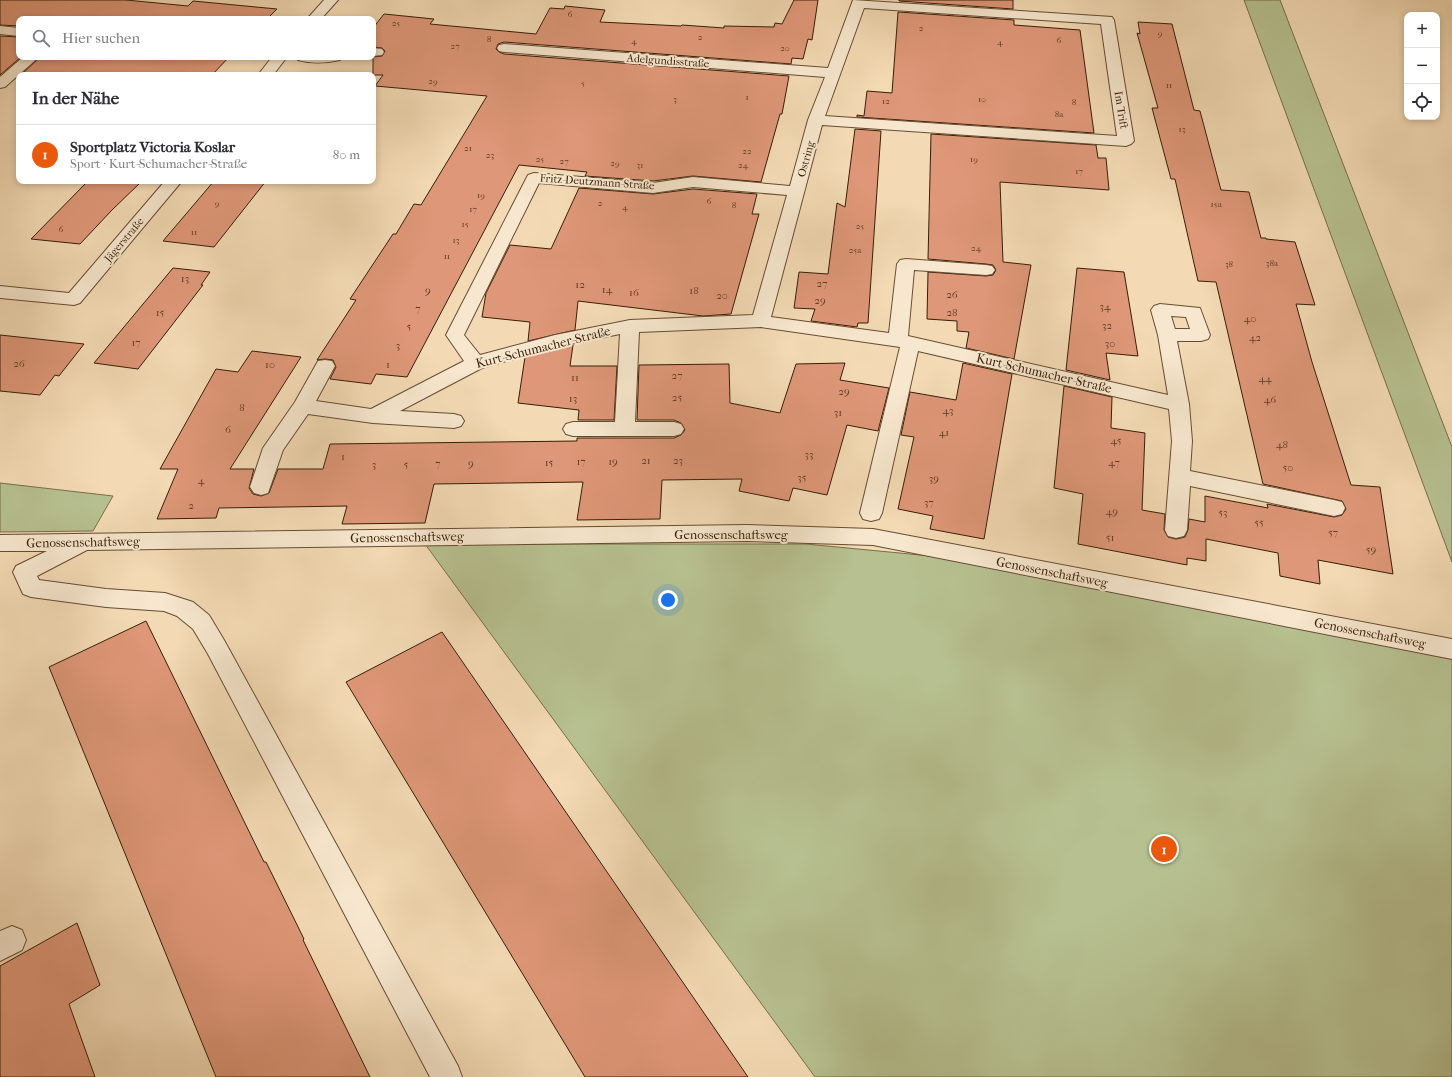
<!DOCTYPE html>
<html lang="de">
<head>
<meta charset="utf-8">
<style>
	:root { --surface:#fff; --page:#f7f7f7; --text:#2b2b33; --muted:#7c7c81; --line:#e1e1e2; --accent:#ea580c }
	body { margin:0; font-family:"IM FELL French Canon",serif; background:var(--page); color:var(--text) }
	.controls { position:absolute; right:12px; top:12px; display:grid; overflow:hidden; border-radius:8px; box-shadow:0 2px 6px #0003 }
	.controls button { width:36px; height:36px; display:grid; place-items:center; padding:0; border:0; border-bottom:1px solid var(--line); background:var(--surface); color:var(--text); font:20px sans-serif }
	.you { position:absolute; left:668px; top:600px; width:14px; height:14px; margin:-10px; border:3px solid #fff; border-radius:50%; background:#1a73e8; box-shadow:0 0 0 6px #1a73e833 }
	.badge { display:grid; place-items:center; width:26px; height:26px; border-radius:50%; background:var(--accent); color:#fff; font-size:13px; font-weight:700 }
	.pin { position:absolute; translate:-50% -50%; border:2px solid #fff; box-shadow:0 1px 4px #0006 }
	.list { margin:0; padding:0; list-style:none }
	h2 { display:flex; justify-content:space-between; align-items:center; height:52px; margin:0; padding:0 16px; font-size:17px }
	h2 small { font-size:13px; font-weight:400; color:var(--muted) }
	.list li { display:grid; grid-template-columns:26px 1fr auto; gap:12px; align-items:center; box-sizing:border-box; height:60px; padding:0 16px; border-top:1px solid var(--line) }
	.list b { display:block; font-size:15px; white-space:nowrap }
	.list p { margin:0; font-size:13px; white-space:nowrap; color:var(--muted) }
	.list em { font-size:13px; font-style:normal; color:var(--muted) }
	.icon { flex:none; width:22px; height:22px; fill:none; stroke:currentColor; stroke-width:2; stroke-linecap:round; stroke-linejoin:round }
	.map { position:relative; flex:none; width:1452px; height:1077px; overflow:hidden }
	.search { position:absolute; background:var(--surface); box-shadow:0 2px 6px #0003; left:16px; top:16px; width:360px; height:44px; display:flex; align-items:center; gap:10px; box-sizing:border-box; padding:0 14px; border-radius:8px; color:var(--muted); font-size:15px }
	.panel { position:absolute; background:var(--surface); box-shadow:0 2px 6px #0003; left:16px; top:72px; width:360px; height:112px; border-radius:8px }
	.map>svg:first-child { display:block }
</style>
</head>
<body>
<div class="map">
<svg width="1452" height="1077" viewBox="0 0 1452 1077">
	<rect width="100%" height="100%" fill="#f3dab4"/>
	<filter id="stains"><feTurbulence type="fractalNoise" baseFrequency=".005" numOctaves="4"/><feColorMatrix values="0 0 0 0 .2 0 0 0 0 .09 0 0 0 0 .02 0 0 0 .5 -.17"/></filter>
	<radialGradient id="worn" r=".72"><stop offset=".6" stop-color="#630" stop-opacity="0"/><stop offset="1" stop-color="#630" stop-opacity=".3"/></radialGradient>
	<!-- green -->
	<g fill="#b7c090" stroke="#786e4b">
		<polygon points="1244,0 1280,0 1452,447 1452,562"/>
		<polygon points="0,483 113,496 93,531 0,532"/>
		<polygon points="425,544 806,544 962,559 1452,659 1452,1077 815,1077"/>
	</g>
	<!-- building -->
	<g fill="#de9778" stroke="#381d06">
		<polygon points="0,0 126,0 188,6 193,1 277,9 267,19 19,19 19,26 0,25"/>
		<polygon points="794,0 818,0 812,40 808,39 803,59 792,58 791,64 504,42 498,44 496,49 499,52 504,54 789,76 782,114 780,114 761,182 693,176 653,181 585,176 587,172 519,165 407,377 376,374 371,384 330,379 336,367 333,360 325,359 317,360 356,300 350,299 393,234 396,234 414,204 421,205 487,96 375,86 383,75 373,75 373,57 382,56 385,51 382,48 373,47 373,28 384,14 434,19 430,24 536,34 550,8 564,9 565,6 605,10 600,22 681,26 682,25 724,28 724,26 774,27 775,23 782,24"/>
		<polygon points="899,0 1013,0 1013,9 899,1"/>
		<polygon points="898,12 1014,20 1014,25 1080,30 1094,133 857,117 857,115 864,116 867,91 892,93"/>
		<polygon points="1138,22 1172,24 1194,110 1200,111 1221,190 1249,192 1261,238 1266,238 1266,239 1295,242 1315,305 1296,304 1312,362 1351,485 1380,487 1393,574 1318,560 1320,584 1280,576 1278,553 1206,539 1206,561 1187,558 1187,565 1078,544 1083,494 1054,488 1064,386 1112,397 1111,428 1145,433 1142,510 1165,514 1164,530 1168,537 1176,539 1185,537 1188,530 1189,519 1205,522 1205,496 1268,508 1267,504 1334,517 1342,515 1346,509 1342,501 1263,484 1216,282 1198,281 1175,179 1171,179 1152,108 1158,108 1137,33 1140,34"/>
		<polygon points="0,36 19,37 19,57 21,57 0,75"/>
		<polygon points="40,57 229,57 212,75 21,75"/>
		<polygon points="855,129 881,131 868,323 858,323 857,327 811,321 815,309 794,308 799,272 828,274 837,203 845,207"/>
		<polygon points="931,134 1096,145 1098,158 1106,158 1109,190 1000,182 1003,262 1031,265 1014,359 966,348 969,332 957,331 957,321 927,319 928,272 986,276 993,275 996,270 993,265 986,264 928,259"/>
		<polygon points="88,181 142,181 112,210 80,244 31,239"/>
		<polygon points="214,181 266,181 214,247 163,241"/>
		<polygon points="579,188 653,194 693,189 757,194 752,214 759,214 731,314 703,316 578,301 575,330 528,341 530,322 482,317 486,293 510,245 551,249"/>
		<polygon points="173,268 210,272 201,285 203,285 138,369 94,363"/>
		<polygon points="1077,268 1124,272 1138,356 1106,353 1110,380 1066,370"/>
		<polygon points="0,335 84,344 59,376 55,375 40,395 0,391"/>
		<polygon points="573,345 570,366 617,366 614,420 578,420 579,410 518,403 525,357"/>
		<polygon points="252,351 301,357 230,469 254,469 249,488 253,494 261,496 269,493 278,469 323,469 330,444 577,441 577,438 674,438 681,435 685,430 681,423 674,420 637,420 639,365 729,364 730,403 780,413 796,364 845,363 840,380 889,388 878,431 847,425 827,495 793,488 789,501 739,491 742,479 662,480 660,519 577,520 583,482 434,484 425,523 342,524 347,506 219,508 216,518 157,519 178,469 160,469 216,369 238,372"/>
		<polygon points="963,363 1012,374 984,539 930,529 933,516 898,509 914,437 901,435 910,392 956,400"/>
		<polygon points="146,621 264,862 266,862 304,939 303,940 370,1077 216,1077 49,667"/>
		<polygon points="442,632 748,1077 585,1077 346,682"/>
		<polygon points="77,923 100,985 69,1004 95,1077 0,1077 0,966"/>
	</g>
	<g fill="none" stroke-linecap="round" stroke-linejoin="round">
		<defs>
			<g id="minor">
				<polygon points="324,0 338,0 321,19 307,19"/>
				<path d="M853,0L1112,17L1114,20L1134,141L1131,144L1126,146L822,125L771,317L889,333L897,264L900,260L906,259L986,265L992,266L995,270L992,274L986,275L914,270L908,336L1168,395L1158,335L1151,310L1154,306L1160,304L1200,308L1210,335L1208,339L1201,341H1177L1189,404L1192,441L1190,471L1334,500L1342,502L1345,508L1342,514L1334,516L1190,486L1187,530L1184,536L1176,538L1168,536L1165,530L1172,441L1169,409L918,351L882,513L879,519L871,521L863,519L860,513L900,347L761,327L639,332L635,422H674L681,424L684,429L681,434L674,436H573L566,434L563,429L566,424L573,422H615L620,334L556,347L482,368L400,411L454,414L461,416L464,421L461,426L454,428L373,423L308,414L283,450L268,493L261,495L254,493L250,487L263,448L295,402L318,361L325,360L332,361L335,366L316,401L371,409L464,361L446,335L528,175L534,173L653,183L693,177L790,186L808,120L825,77L504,52L499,51L497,48L499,45L504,44L828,68ZM864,8L1101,24L1117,136L825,116ZM539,183L653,193L693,187L787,195L753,315L630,320L555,335L480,355L464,335ZM1171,316L1186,317L1190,329H1175Z"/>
				<polygon points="0,26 19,28 19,36 0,34"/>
				<polygon points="373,48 382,49 384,52 382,55 373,56"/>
				<polygon points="23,57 39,57 5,87 0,88 0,77"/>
				<polygon points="272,57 287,57 273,75 258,75"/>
				<path d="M296,57H342L340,60C326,63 312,64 298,60Z"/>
				<polygon points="165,181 182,181 80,303 74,305 0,298 0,286 69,293"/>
				<polygon points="747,525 873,529 1452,639 1452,659 873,545 747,541 87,550 37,576 39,580 106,589 165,593 193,602 209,615 224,640 458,1066 462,1077 430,1077 208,654 193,629 177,616 164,611 106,607 31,597 23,594 13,572 16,566 47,551 0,551 0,535"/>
				<polygon points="12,926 22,930 26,940 22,950 0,961 0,931"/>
			</g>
		</defs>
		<!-- minor casing -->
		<use href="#minor" stroke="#674c32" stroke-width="2"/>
		<!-- minor -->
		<use href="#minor" fill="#f7e7ce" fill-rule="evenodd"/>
	</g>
	<g text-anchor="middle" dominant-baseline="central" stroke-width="4" stroke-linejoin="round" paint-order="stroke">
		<!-- far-number labels -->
		<g font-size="9" fill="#623c22">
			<text x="570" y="14">6</text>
			<text x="396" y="23">25</text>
			<text x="921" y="28">2</text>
			<text x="1160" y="33">9</text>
			<text x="700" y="37">2</text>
			<text x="489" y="39">8</text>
			<text x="1059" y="40">6</text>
			<text x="634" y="41">4</text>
			<text x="1000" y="42">4</text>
			<text x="455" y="46">27</text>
			<text x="785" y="48">20</text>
			<text x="433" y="81">29</text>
			<text x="583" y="83">5</text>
			<text x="1169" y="85">11</text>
			<text x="747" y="97">1</text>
			<text x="675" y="99">3</text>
			<text x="982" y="99">10</text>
			<text x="886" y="101">12</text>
			<text x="1074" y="102">8</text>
			<text x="1059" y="114">8a</text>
			<text x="1182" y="129">13</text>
			<text x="468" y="148">21</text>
			<text x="747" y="151">22</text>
			<text x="490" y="155">23</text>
			<text x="540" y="159">25</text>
			<text x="974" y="159">19</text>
			<text x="564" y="161">27</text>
			<text x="615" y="163">29</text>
			<text x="640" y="165">31</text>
			<text x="743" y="165">24</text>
			<text x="1079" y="171">17</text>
			<text x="481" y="195">19</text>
			<text x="709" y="201">6</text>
			<text x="217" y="203">9</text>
			<text x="600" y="203">2</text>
			<text x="1216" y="204">15a</text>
			<text x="734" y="205">8</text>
			<text x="625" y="207">4</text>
			<text x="473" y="209">17</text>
			<text x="465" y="224">15</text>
			<text x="860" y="226">25</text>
			<text x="61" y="229">6</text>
			<text x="194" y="232">11</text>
			<text x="456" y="240">13</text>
			<text x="976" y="248">24</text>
			<text x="855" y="250">25a</text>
			<text x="447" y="256">11</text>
			<text x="1272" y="263">38a</text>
			<text x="1229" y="264">38</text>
		</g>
		<!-- far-street labels -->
		<g font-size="11" fill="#381d06" stroke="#f7e7ce">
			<text transform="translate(668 61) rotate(4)">Adelgundisstraße</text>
			<text transform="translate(1121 110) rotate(81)">Im Trift</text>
			<text transform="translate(806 159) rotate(-75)">Ostring</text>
			<text transform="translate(597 182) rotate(4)">Fritz-Deutzmann-Straße</text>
			<text transform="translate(124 240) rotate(-50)">Jägerstraße</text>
		</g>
		<!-- number labels -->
		<g font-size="11" fill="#623c22">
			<text x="185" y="278">13</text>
			<text x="822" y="283">27</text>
			<text x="580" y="284">12</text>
			<text x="607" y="289">14</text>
			<text x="428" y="290">9</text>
			<text x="694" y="290">18</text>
			<text x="634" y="292">16</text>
			<text x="952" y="294">26</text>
			<text x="722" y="295">20</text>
			<text x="820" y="300">29</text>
			<text x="1105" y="306">34</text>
			<text x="418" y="308">7</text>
			<text x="160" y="312">15</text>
			<text x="952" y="312">28</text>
			<text x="1250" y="318">40</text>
			<text x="1107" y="325">32</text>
			<text x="409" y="326">5</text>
			<text x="1255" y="337">42</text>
			<text x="136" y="342">17</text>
			<text x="1110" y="343">30</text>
			<text x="398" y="345">3</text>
			<text x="19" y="363">26</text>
			<text x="270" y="364">10</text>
			<text x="388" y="364">1</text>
			<text x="677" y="375">27</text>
			<text x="575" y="377">11</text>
			<text x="1265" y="378">44</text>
			<text x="844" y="391">29</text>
			<text x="677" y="397">25</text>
			<text x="573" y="398">13</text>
			<text x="1270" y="399">46</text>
			<text x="242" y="407">8</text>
			<text x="948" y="410">43</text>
			<text x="838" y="412">31</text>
			<text x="228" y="429">6</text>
			<text x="944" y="432">41</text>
			<text x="1116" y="440">45</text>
			<text x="1282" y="444">48</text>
			<text x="809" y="454">33</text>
			<text x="343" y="456">1</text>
			<text x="646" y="460">21</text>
			<text x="678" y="460">23</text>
			<text x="581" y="461">17</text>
			<text x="613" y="461">19</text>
			<text x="549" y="462">15</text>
			<text x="1114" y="462">47</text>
			<text x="438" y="463">7</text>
			<text x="471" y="463">9</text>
			<text x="374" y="464">3</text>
			<text x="406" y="464">5</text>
			<text x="1288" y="467">50</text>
			<text x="802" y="477">35</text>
			<text x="934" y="478">39</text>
			<text x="201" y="480">4</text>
			<text x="929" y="502">37</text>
			<text x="191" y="505">2</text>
			<text x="1112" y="511">49</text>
			<text x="1223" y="512">53</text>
			<text x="1259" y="522">55</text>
			<text x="1333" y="532">57</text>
			<text x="1110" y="537">51</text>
			<text x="1371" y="549">59</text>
		</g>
		<!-- street labels -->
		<g font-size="13" fill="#381d06" stroke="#f7e7ce">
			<text transform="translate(543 347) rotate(-14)">Kurt-Schumacher-Straße</text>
			<text transform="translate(1044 373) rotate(13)">Kurt-Schumacher-Straße</text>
			<text x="731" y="534">Genossenschaftsweg</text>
			<text transform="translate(407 537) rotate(-1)">Genossenschaftsweg</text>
			<text transform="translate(83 542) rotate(-1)">Genossenschaftsweg</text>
			<text transform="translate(1052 572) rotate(11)">Genossenschaftsweg</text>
			<text transform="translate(1370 633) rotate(11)">Genossenschaftsweg</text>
		</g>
	</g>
	<rect width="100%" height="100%" filter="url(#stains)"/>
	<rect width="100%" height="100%" fill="url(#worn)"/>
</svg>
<div class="controls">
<button>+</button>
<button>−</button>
<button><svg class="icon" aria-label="locate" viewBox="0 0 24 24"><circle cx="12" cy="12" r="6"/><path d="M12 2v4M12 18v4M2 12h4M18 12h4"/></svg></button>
</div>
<div class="you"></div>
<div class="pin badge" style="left:1164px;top:849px">1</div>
<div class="search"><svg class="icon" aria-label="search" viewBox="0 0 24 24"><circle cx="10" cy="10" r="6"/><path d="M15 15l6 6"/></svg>Hier suchen</div>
<section class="panel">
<h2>In der Nähe<small></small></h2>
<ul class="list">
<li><span class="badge">1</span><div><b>Sportplatz Victoria Koslar</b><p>Sport · Kurt-Schumacher-Straße</p></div><em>80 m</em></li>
</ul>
</section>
</div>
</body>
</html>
